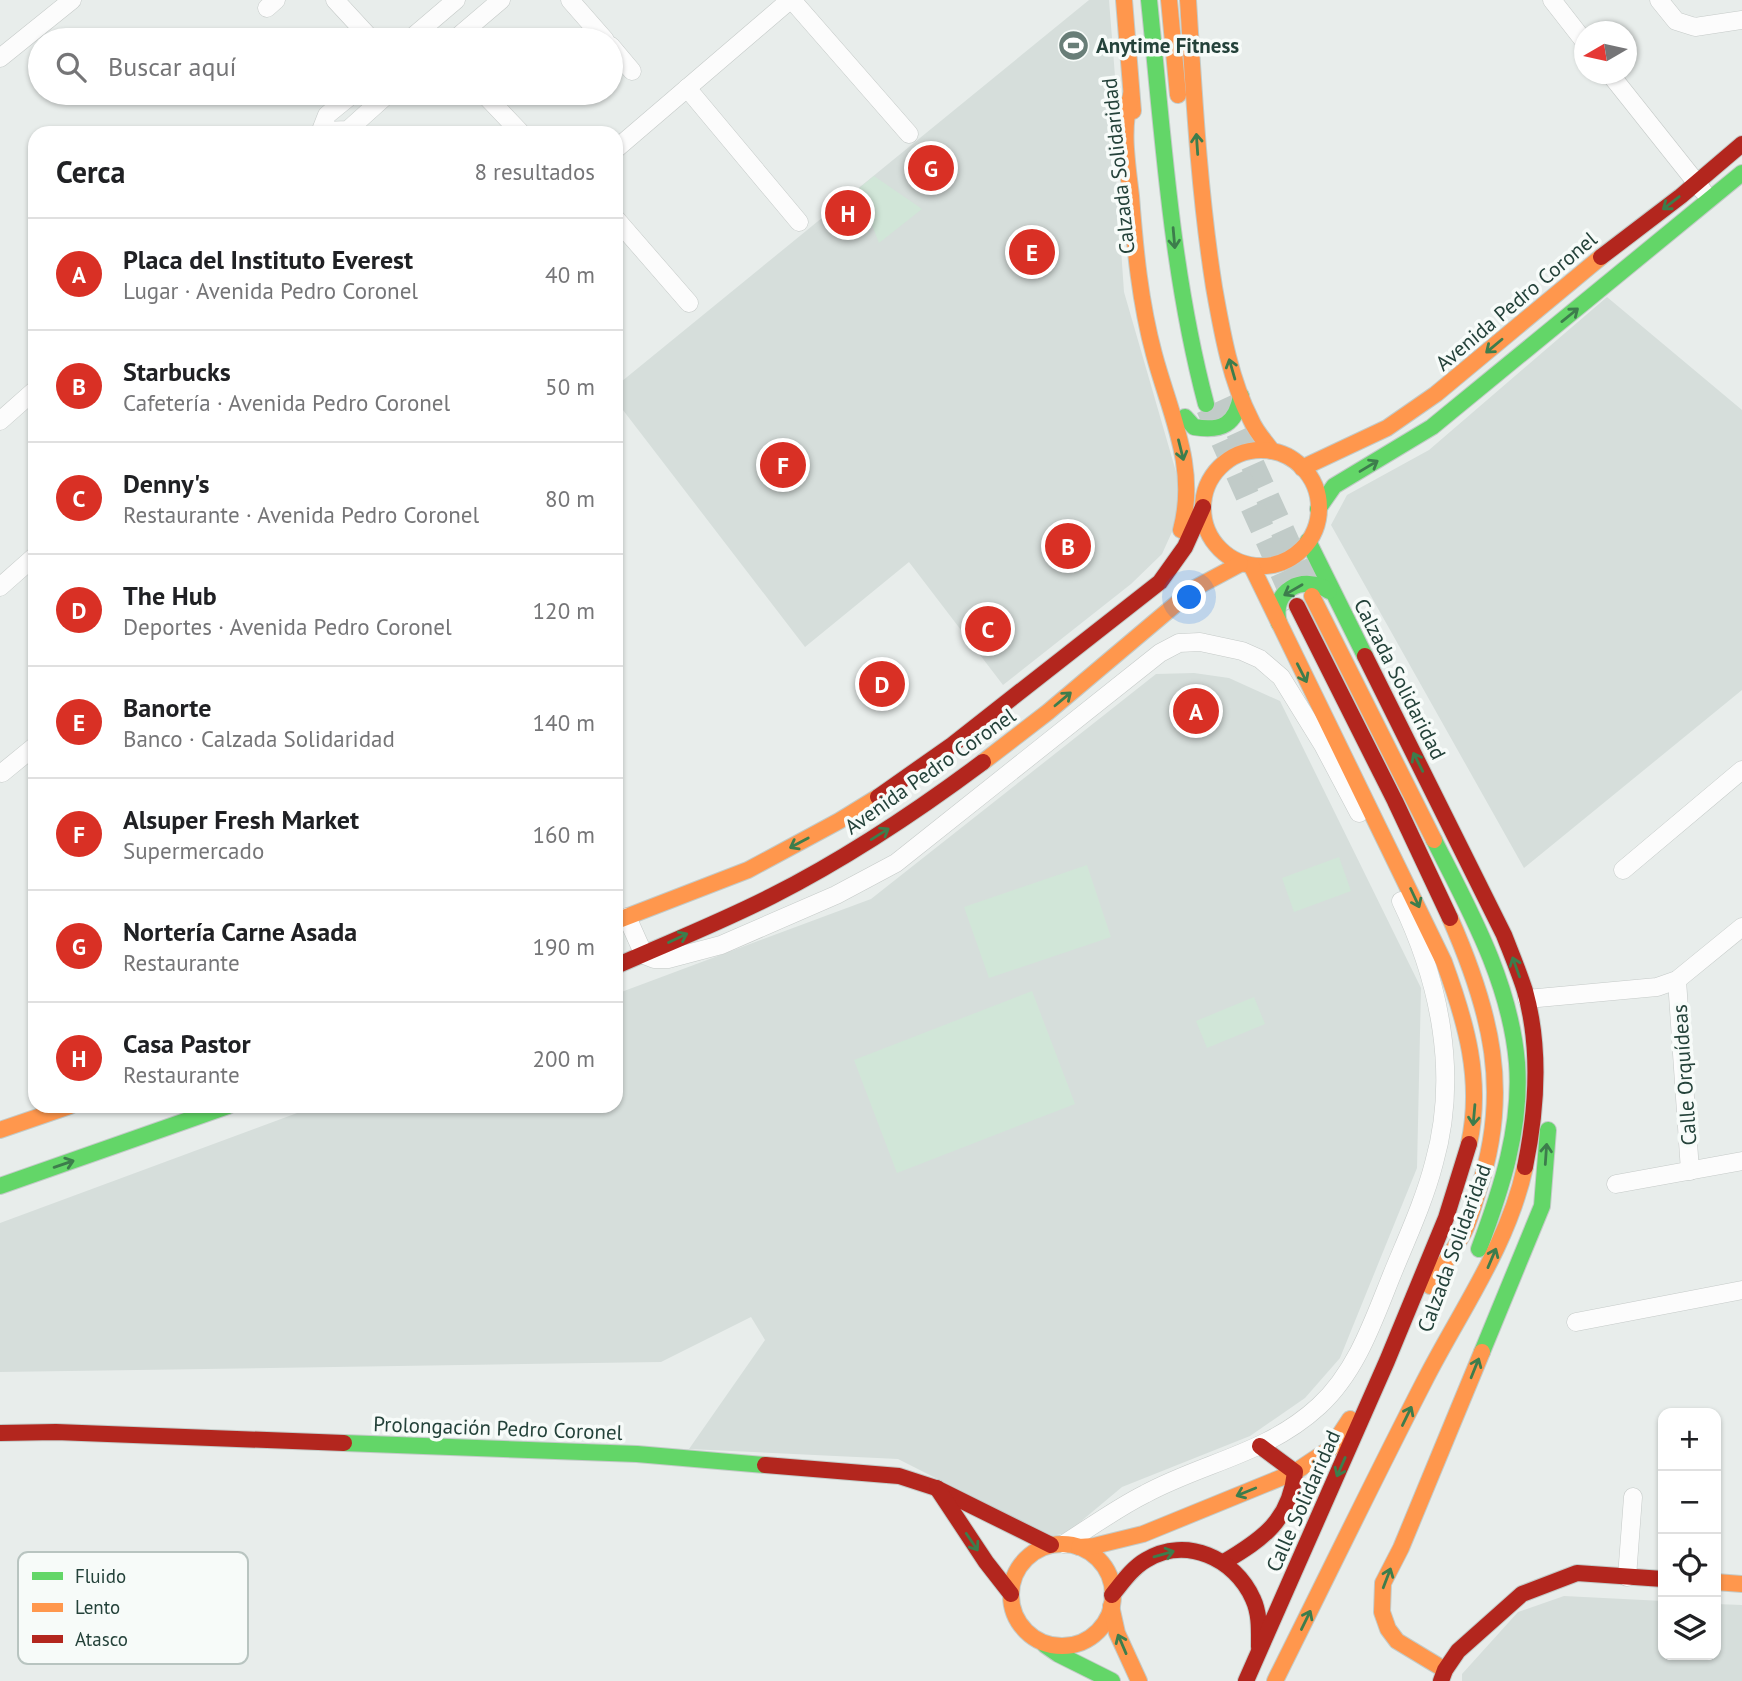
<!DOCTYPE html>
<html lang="es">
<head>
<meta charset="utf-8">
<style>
	:root { --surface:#fff; --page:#f6f6f6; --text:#202124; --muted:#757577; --line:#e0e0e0; --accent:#d93025 }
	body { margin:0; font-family:"PT Sans",sans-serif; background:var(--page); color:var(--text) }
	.controls { position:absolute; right:21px; bottom:21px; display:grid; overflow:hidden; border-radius:14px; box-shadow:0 2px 5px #0004 }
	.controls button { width:63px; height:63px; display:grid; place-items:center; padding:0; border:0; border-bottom:2px solid var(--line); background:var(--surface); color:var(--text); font:35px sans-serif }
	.compass { position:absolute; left:1574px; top:21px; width:63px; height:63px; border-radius:50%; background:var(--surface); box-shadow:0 2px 5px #0004; rotate:261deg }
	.you { position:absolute; left:1190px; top:598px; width:24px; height:24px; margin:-18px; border:5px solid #fff; border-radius:50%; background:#1a73e8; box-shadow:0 0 0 10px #1a73e833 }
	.badge { display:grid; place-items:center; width:46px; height:46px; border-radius:50%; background:var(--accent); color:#fff; font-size:23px; font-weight:700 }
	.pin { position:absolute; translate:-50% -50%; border:4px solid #fff; box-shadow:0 2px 7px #0006 }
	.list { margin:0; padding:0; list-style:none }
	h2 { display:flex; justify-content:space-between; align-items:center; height:91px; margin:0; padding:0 28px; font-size:30px }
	h2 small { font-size:23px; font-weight:400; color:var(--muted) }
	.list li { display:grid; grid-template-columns:46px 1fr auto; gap:21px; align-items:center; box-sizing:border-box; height:112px; padding:0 28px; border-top:2px solid var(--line) }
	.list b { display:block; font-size:26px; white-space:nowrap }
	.list p { margin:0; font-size:23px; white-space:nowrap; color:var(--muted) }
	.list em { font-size:23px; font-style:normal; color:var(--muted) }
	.icon { flex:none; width:38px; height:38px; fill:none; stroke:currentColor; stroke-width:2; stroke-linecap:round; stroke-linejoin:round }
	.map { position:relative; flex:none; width:1742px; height:1681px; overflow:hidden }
	.search { position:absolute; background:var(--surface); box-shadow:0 2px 5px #0004; left:28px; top:28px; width:595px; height:77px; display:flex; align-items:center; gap:18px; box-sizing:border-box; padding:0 24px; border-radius:38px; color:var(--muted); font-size:26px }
	.panel { position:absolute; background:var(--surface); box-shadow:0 2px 5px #0004; left:28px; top:126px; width:595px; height:987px; border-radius:21px }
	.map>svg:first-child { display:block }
</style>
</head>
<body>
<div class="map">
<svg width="1742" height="1681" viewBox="0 0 1742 1681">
	<rect width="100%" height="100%" fill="#e8edeb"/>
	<!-- built -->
	<g fill="#d6dedb">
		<polygon points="1089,0 1109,0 1116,89 1115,162 1124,292 1181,489 1176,523 1162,554 1131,584 1003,685 909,562 805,647 616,401 616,386"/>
		<polygon points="1607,297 1742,410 1742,690 1524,868 1331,525 1347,495 1429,450"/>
		<polygon points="1194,673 1229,678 1280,701 1421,988 1417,1168 1340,1358 1305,1398 1250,1436 1122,1487 1067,1533 1051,1536 898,1459 689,1449 765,1340 751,1317 661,1362 0,1372 0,1223 316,1106 616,1106 616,994 871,899 1156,674"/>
		<polygon points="1564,1596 1663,1601 1663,1655 1716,1655 1716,1604 1742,1605 1742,1681 1462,1681 1462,1674 1518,1612"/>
	</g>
	<!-- green -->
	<g fill="#d1e6d8">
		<polygon points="874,176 922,209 879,243 858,189"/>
		<circle cx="1199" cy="711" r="17"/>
		<polygon points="1339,857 1351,891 1294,912 1282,878"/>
		<polygon points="1087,865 1111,937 989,978 964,907"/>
		<polygon points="1032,991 1075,1104 897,1173 854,1060"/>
		<polygon points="1254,997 1265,1024 1207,1048 1196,1021"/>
	</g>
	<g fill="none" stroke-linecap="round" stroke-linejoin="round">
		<!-- secondary-tunnel -->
		<g stroke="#c1cbc8" stroke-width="24" stroke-dasharray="24 12" stroke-linecap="butt">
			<polyline points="1223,399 1312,596"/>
			<polyline points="1208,408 1297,606"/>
		</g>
		<defs>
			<g id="street">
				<polyline points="335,0 372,40"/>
				<polyline points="570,0 605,40"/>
				<polyline points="792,0 909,134"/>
				<polyline points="1552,0 1584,41"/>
				<polyline points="1659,0 1676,21 1695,27 1742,20"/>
				<polyline points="267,8 276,0"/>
				<polyline points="409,40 456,0"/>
				<polyline points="454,40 501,0"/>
				<polyline points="611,46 632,71"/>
				<polyline points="0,58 72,0"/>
				<polyline points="1610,74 1703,191"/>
				<polyline points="687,88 799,222"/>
				<polyline points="483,93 521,133"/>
				<polyline points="322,131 348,130 389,93"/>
				<polyline points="320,133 327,115 354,93"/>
				<polyline points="616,149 790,0"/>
				<polyline points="616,219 689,303"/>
				<polyline points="0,421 35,390"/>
				<polyline points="0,587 35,556"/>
				<polyline points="2,773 35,746"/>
				<polyline points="1623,870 1742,770"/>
				<polyline points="627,917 644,955 654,959 668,959 721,945 836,895 896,863 1160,653 1179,643 1200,642 1242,651 1260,659 1281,677 1323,745 1359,813"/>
				<polyline points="1677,980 1690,1171"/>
				<polyline points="1527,999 1657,987 1677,980 1742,927"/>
				<polyline points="1616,1184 1742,1161"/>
				<polyline points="1576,1322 1742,1290"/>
				<path d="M1064,1544C1091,1527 1117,1508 1145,1494C1204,1462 1267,1454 1319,1406C1356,1372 1373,1322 1391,1277C1406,1240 1424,1202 1434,1163C1459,1075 1440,982 1401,901"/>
				<polyline points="1627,1577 1633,1497"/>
			</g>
			<g id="fast">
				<path d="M1149,0C1163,135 1171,272 1206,404"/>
				<path d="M1185,417L1194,427C1222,432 1236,424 1241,396"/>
				<polyline points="1318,509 1334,486 1432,427 1742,173"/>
				<polyline points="1308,541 1365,656"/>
				<path d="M1279,623C1270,591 1303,573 1329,591"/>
				<path d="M1434,840C1470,911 1510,982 1517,1063C1522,1127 1501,1190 1479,1249"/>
				<polyline points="0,1186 228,1106"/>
				<polyline points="1482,1352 1542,1206 1548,1130"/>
				<polyline points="344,1443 637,1454 765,1465"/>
				<polyline points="1045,1645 1058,1654 1112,1681"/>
			</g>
			<g id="slow">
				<polyline points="1124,0 1133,111"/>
				<polyline points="1169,0 1178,95"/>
				<path d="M1188,0C1194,96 1199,192 1214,287C1222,332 1230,379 1251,420C1256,432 1265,441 1272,451"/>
				<path d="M1131,95C1121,129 1127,161 1131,196C1135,249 1140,302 1154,354C1170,414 1198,467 1181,530"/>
				<circle cx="1261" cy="508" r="58"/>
				<polyline points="1302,468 1387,428 1436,394 1601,257"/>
				<path d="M1252,567L1444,962C1466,1022 1483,1080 1469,1144"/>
				<polyline points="1312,596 1434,840"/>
				<polyline points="983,762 1048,712 1195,588 1240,564"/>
				<polyline points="616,921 748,870 839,821 878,797"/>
				<polyline points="0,1130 70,1106"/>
				<path d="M1430,1286C1441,1268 1454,1250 1464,1232C1470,1219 1474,1205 1478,1191C1512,1092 1491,1011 1450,918"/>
				<circle cx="1062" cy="1595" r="51"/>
				<polyline points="1079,1547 1094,1546 1143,1534 1295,1472 1331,1448 1350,1419"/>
				<polyline points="1716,1582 1742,1584"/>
				<polyline points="1111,1606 1117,1633 1139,1681"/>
				<polyline points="1445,1670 1397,1641 1388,1629 1382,1612 1383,1583 1401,1548 1482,1352"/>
				<path d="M1275,1681C1325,1581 1373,1481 1424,1382C1460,1311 1508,1246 1525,1167"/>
			</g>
			<g id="jam">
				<polyline points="1601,257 1681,196 1742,144"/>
				<polyline points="1297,606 1395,801 1450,918"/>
				<path d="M1365,656L1504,935C1511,953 1519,972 1525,991C1541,1048 1537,1109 1525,1167"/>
				<polyline points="878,797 952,745 1160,582 1185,547 1203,507"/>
				<path d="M616,966C668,943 721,922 772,896C847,858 916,812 983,762"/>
				<polyline points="0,1433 56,1432 344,1443"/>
				<polyline points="765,1465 899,1476 936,1488 1051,1545"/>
				<polyline points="937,1488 986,1562 1011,1594"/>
				<path d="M1224,1562C1263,1539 1290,1520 1295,1472L1260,1446"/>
				<path d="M1112,1595C1122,1583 1132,1568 1146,1560C1186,1536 1235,1558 1253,1599C1260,1614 1259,1631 1259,1647"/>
				<polyline points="1246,1681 1387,1361 1446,1218 1469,1144"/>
				<polyline points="1441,1681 1445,1670 1458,1651 1522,1594 1577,1573 1663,1579"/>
			</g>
		</defs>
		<!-- street casing -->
		<use href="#street" stroke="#c5cac8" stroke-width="19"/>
		<!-- fast casing -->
		<use href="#fast" stroke="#c3cbc8" stroke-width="18"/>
		<!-- slow casing -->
		<use href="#slow" stroke="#c3cbc8" stroke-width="18"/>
		<!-- jam casing -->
		<use href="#jam" stroke="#c3cbc8" stroke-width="18"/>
		<!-- street -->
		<use href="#street" stroke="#fcfcfc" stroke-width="18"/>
		<!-- fast -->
		<use href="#fast" stroke="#63d668" stroke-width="16"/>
		<!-- slow -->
		<use href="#slow" stroke="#ff974d" stroke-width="16"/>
		<!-- jam -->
		<use href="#jam" stroke="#b3261e" stroke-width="16"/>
	</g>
	<!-- one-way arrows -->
	<defs><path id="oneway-shaft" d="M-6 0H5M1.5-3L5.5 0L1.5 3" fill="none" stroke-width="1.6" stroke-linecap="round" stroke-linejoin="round" transform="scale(1.75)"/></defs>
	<g stroke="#3d7d4c">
		<use href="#oneway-shaft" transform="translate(1197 144) rotate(-94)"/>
		<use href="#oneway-shaft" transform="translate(1671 203) rotate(142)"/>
		<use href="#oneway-shaft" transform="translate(1174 238) rotate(85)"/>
		<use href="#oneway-shaft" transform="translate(1570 315) rotate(-39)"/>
		<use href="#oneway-shaft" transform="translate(1494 346) rotate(140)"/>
		<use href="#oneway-shaft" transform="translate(1232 369) rotate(-106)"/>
		<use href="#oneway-shaft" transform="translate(1181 450) rotate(76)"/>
		<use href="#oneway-shaft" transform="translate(1369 466) rotate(-31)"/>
		<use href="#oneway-shaft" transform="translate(1293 590) rotate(150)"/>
		<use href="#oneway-shaft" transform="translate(1302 673) rotate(63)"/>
		<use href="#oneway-shaft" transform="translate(1063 699) rotate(-40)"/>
		<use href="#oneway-shaft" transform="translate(1418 762) rotate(-117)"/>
		<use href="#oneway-shaft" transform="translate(880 834) rotate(-32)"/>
		<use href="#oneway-shaft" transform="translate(799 843) rotate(152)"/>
		<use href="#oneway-shaft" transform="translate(1415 898) rotate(65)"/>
		<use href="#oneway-shaft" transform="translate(678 938) rotate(-25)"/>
		<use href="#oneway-shaft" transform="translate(1516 967) rotate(-110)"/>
		<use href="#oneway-shaft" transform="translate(1474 1115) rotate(95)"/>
		<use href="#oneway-shaft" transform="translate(1546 1154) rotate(-86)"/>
		<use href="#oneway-shaft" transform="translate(64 1164) rotate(-19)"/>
		<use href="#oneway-shaft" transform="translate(1492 1258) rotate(-67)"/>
		<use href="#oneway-shaft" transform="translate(1475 1368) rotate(-68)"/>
		<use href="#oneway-shaft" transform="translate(1407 1416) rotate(-64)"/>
		<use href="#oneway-shaft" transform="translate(1341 1467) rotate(114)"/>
		<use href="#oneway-shaft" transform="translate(1246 1492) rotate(158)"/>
		<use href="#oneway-shaft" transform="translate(972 1542) rotate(56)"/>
		<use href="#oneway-shaft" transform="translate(1164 1554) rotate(-16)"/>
		<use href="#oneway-shaft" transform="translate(1387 1578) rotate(-69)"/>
		<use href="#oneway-shaft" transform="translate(1306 1620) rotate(-64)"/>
		<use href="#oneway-shaft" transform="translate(1122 1644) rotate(-113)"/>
	</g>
	<!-- icons -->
	<defs>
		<symbol id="stadium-disc" viewBox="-11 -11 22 22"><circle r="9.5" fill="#697e78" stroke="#f7fbf9"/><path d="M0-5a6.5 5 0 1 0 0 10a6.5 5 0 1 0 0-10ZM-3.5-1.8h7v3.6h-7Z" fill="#fff"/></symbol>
	</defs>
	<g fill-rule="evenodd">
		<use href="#stadium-disc" x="1056" y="28" width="35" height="35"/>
	</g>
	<g text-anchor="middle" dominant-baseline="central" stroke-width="7" stroke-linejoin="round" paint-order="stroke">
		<!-- poi labels -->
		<g font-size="21" font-weight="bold" fill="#24423a" stroke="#f7fbf9" text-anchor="start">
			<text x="1096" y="45">Anytime Fitness</text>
		</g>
		<!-- street labels -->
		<g font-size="21" fill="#24423a" stroke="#f7fbf9">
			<text transform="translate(1118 166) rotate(-96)">Calzada Solidaridad</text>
			<text transform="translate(1516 301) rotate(-40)">Avenida Pedro Coronel</text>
			<text transform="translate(1400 679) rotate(63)">Calzada Solidaridad</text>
			<text transform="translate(930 771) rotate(-35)">Avenida Pedro Coronel</text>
			<text transform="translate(1684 1075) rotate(-94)">Calle Orquídeas</text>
			<text transform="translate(1454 1248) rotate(-70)">Calzada Solidaridad</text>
			<text transform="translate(498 1428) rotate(2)">Prolongación Pedro Coronel</text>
			<text transform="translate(1303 1501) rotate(-66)">Calle Solidaridad</text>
		</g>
	</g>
	<!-- legend -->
	<rect x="18" y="1552" width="230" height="112" rx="10" fill="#f7fbf9" stroke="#b8c4c0" stroke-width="2"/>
	<rect x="32" y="1572" width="31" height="8" fill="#63d668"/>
	<rect x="32" y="1603" width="31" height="9" fill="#ff974d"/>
	<rect x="32" y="1635" width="31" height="8" fill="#b3261e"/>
	<g font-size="19" fill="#24423a">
		<text x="75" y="1583">Fluido</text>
		<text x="75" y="1614">Lento</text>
		<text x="75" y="1646">Atasco</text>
	</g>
</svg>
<div class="controls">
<button>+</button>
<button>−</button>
<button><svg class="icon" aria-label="locate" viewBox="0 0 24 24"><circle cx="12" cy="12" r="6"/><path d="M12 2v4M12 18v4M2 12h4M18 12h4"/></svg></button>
<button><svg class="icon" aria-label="layers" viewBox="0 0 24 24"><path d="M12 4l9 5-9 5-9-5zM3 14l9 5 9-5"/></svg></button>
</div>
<svg class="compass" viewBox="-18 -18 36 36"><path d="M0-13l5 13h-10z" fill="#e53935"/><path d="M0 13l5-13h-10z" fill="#757577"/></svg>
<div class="you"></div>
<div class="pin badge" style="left:1196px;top:711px">A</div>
<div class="pin badge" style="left:1068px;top:546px">B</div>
<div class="pin badge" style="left:988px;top:629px">C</div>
<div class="pin badge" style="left:882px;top:684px">D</div>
<div class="pin badge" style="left:1032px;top:252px">E</div>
<div class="pin badge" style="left:783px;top:465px">F</div>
<div class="pin badge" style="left:931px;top:168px">G</div>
<div class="pin badge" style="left:848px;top:213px">H</div>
<div class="search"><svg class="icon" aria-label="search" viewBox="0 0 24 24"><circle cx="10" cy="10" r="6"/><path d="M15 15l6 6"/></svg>Buscar aquí</div>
<section class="panel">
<h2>Cerca<small>8 resultados</small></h2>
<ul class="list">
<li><span class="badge">A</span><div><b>Placa del Instituto Everest</b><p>Lugar · Avenida Pedro Coronel</p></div><em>40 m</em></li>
<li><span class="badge">B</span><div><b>Starbucks</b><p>Cafetería · Avenida Pedro Coronel</p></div><em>50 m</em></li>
<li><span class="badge">C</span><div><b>Denny's</b><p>Restaurante · Avenida Pedro Coronel</p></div><em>80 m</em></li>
<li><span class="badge">D</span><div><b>The Hub</b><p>Deportes · Avenida Pedro Coronel</p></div><em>120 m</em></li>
<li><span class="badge">E</span><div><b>Banorte</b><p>Banco · Calzada Solidaridad</p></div><em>140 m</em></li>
<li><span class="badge">F</span><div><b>Alsuper Fresh Market</b><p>Supermercado</p></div><em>160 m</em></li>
<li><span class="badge">G</span><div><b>Nortería Carne Asada</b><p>Restaurante</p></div><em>190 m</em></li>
<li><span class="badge">H</span><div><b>Casa Pastor</b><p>Restaurante</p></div><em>200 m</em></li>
</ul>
</section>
</div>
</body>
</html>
